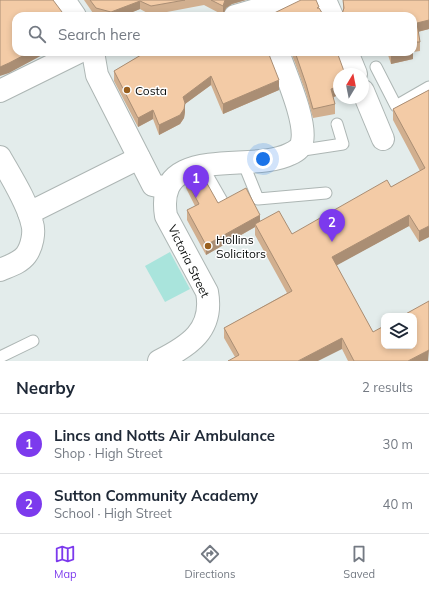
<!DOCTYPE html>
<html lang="en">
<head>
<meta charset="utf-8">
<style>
	:root { --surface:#fff; --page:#f2f2f3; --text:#1f2937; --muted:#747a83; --line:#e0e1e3; --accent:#7c3aed }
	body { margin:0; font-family:Mulish,sans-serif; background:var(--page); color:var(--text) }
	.controls { position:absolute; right:12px; bottom:12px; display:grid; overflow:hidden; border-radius:8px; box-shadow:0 2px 6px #0003 }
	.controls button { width:36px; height:36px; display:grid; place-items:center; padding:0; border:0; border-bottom:1px solid var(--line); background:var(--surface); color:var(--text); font:20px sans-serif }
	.compass { position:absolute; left:333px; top:68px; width:36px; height:36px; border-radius:50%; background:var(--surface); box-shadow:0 2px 6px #0003; rotate:10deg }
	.you { position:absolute; left:263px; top:159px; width:14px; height:14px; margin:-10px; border:3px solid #fff; border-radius:50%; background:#1a73e8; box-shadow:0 0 0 6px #1a73e833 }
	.badge { display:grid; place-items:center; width:26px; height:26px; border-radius:50%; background:var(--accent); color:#fff; font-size:13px; font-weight:700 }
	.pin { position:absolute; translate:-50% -33px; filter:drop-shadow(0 1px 2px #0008) }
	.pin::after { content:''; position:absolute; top:21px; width:14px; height:12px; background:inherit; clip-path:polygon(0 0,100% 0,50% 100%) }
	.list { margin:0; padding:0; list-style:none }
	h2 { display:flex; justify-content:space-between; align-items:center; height:52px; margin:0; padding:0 16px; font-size:17px }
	h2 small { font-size:13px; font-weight:400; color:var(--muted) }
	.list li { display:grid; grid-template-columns:26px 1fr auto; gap:12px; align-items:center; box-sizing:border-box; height:60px; padding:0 16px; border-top:1px solid var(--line) }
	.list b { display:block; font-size:15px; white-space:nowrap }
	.list p { margin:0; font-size:13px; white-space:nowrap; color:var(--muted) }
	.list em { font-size:13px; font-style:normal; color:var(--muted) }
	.icon { flex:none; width:22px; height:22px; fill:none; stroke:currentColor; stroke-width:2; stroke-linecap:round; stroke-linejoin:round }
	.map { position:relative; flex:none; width:429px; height:361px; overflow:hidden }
	.search { position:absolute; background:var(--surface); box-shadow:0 2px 6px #0003; left:12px; right:12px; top:12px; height:44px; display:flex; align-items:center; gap:10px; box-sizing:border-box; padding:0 14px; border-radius:12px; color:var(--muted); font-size:15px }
	.sheet { height:172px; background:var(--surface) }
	nav { display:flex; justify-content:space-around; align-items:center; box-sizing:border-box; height:56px; border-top:1px solid var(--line); background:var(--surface); font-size:11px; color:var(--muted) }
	nav a { display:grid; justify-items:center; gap:2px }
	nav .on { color:var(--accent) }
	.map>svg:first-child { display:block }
</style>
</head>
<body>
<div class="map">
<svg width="429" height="361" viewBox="0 0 429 361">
	<rect width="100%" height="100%" fill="#e3eceb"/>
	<!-- green -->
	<polygon fill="#a9e4dc" points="170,252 190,289 165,302 145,266"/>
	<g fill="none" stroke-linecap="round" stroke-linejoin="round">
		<defs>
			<g id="lane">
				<polyline points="376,67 396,106 429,87"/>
				<polyline points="297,151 343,144 337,124"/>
				<polyline points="243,162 258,199 326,193"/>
				<polyline points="202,166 222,201"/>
				<polyline points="0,357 33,341"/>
			</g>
			<g id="street">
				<polyline points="64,0 75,16"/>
				<polyline points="325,0 332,16"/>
				<polyline points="235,16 291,0"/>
				<polyline points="93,52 97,75 153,185 167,188"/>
				<polyline points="347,52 356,74"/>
				<polyline points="0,91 79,52"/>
				<polyline points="363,91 383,139"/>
				<path d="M0,157C10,175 28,203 32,223C35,232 32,247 26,255C20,263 9,266 0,270"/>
				<polyline points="29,213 139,158"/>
				<path d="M159,361C189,346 214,330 207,292L166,216C154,142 251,174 290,154C295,152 301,148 302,142C307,121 285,73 278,52"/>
			</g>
		</defs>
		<!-- lane casing -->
		<use href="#lane" stroke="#adb6b4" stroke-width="13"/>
		<!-- street casing -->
		<use href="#street" stroke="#adb6b4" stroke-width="24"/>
		<!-- lane -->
		<use href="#lane" stroke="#fff" stroke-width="11"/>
		<!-- street -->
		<use href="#street" stroke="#fff" stroke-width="22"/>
	</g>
	<!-- wall -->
	<g fill="#d1af8f">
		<polygon points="84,0 246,0 232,4 226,8 223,15 204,5 151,15 140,9 123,16 95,16"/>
		<polygon points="343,0 429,0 429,29 418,32 420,42 420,51 413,52 413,16 340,16 342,14 343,11"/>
		<polygon points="146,52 279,90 223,114 211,85 185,104 185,112 184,118 180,124 159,135 153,119 138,127 114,81 114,71"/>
		<polygon points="291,52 337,52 339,74 339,95 333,97 335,104 335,114 313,118 306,93"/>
		<polygon points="387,52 413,52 413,59 391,64"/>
		<polygon points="429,90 429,237 419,242 409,226 336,265 373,332 428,361 348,361 342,349 235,357 224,338 224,328 287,293 255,235 255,227 206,255 187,220 187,210 195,206 186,188 186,179 218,203 292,234 391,187 420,171 393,120 393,109"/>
	</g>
	<!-- shaded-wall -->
	<g fill="#aa8e74">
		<polygon points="225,0 246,0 232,4 226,8 223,15 223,6"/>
		<polygon points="140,1 140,9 123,16 111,16 111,12"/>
		<polygon points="429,20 429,29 417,32 417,23"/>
		<polygon points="30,52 48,52 9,73 0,76 0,67"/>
		<polygon points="361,52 369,52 361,54"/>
		<polygon points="403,52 413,52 413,59 391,64 391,54"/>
		<polygon points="211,76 211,85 185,104 185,112 184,118 180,124 159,135 159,125 183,97"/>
		<polygon points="279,80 279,90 223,114 223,104"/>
		<polygon points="339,86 339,95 331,98 331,89"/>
		<polygon points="153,110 153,119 138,127 138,118"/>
		<polygon points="260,215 260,224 255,224 255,227 206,255 206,245"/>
		<polygon points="409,215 409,226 332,268 332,257"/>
		<polygon points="429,226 429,237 419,242 419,231"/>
		<polygon points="342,338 342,349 318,361 298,361"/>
		<polygon points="429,350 428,361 408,361"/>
	</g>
	<!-- building -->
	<g fill="#f3cba6" stroke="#aa8e74">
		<polygon points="0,0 53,0 65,16 16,16 16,52 30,52 9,63 0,67"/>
		<polygon points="90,0 185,0 151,6 140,1 111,12 96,8"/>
		<polygon points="211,0 225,0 223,6"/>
		<polygon points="301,0 316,0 319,7 317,8 319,8 324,16 268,16"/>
		<polygon points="343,0 429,0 429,20 417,23 420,42 413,42 413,16 340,16 342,14 344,8"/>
		<polygon points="258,13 259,16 248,16"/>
		<polygon points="146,52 268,52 279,80 223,104 211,76 183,97 185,103 184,109 180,115 159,125 153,110 138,118 114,71"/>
		<polygon points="295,52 337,52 345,74 339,74 339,86 331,89 335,104 313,109 306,84"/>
		<polygon points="390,52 403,52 391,54"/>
		<polygon points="429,90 429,226 419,231 409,215 332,257 373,332 384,326 384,346 414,346 414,316 402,316 429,301 429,350 408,361 354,361 342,338 298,361 228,361 239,355 224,328 292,291 255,224 279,211 292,234 387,180 391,187 425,168 393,109"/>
		<polygon points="200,171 218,203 246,188 260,215 206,245 187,210 199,204 186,179"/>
	</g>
	<!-- markers -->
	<g fill="#995f1e" stroke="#fff" stroke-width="1.5">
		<circle cx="127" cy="90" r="4"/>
		<circle cx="208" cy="246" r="4"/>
	</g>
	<g text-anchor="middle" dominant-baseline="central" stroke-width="3" stroke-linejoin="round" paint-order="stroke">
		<!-- poi labels -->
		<g font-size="12" fill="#0c0f0e" stroke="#fff" text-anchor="start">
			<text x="135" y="90">Costa</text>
			<text x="216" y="239">Hollins<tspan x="216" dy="14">Solicitors</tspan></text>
		</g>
		<!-- street labels -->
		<g font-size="12" fill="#0c0f0e" stroke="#fff">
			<text transform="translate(189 261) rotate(64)">Victoria Street</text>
		</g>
	</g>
</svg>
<div class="controls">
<button><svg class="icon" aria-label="layers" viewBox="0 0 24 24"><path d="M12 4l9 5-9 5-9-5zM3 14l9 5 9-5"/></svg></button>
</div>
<svg class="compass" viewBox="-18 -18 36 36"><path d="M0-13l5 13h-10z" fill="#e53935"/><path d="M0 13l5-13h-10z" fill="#747a83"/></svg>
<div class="you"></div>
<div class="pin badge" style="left:196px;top:198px">1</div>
<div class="pin badge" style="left:332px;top:242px">2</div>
<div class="search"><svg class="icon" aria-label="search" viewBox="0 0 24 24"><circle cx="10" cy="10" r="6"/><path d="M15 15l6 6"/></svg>Search here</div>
</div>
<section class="sheet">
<h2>Nearby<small>2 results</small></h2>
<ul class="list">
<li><span class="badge">1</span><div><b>Lincs and Notts Air Ambulance</b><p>Shop · High Street</p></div><em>30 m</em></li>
<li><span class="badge">2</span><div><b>Sutton Community Academy</b><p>School · High Street</p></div><em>40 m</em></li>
</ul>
</section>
<nav>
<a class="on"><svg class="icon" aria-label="map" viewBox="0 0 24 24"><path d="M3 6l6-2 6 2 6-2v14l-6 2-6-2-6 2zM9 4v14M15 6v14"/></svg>Map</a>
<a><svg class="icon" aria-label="directions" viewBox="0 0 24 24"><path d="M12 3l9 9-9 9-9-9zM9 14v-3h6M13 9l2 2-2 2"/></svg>Directions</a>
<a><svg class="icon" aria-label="saved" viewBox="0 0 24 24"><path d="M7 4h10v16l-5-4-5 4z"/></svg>Saved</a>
</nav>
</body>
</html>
